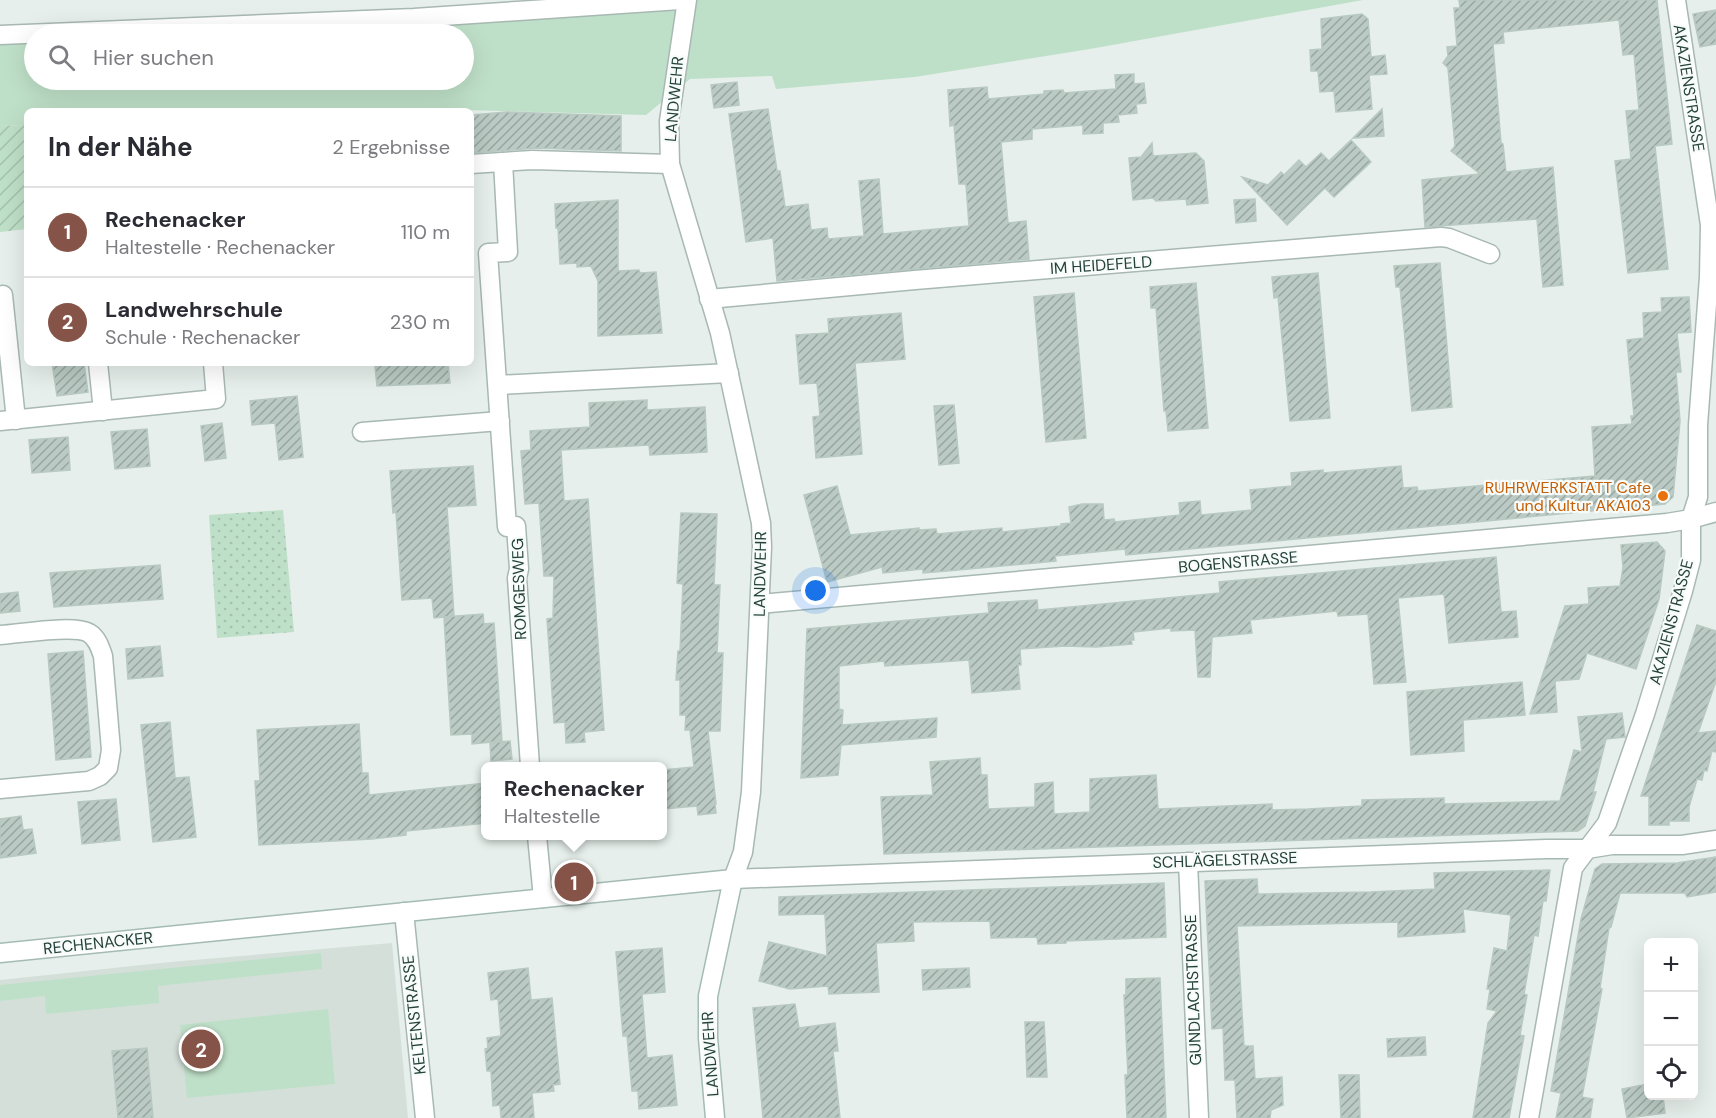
<!DOCTYPE html>
<html lang="de">
<head>
<meta charset="utf-8">
<style>
	:root { --surface:#fff; --page:#f2f2f3; --text:#2b2b33; --muted:#7c7c81; --line:#e1e1e2; --accent:#855347 }
	body { margin:0; font-family:"DM Sans",sans-serif; background:var(--page); color:var(--text) }
	.controls { position:absolute; right:18px; bottom:18px; display:grid; overflow:hidden; border-radius:9px; box-shadow:0 6px 24px #0002 }
	.controls button { width:54px; height:54px; display:grid; place-items:center; padding:0; border:0; border-bottom:2px solid var(--line); background:var(--surface); color:var(--text); font:30px sans-serif }
	.you { position:absolute; left:816px; top:591px; width:21px; height:21px; margin:-15px; border:4px solid #fff; border-radius:50%; background:#1a73e8; box-shadow:0 0 0 9px #1a73e833 }
	.badge { display:grid; place-items:center; width:39px; height:39px; border-radius:50%; background:var(--accent); color:#fff; font-size:20px; font-weight:700 }
	.pin { position:absolute; translate:-50% -50%; border:3px solid #fff; box-shadow:0 2px 6px #0006 }
	.popup { position:absolute; left:481px; top:762px; width:186px; height:78px; box-sizing:border-box; display:grid; place-content:center; border-radius:9px; background:var(--surface); filter:drop-shadow(0 2px 4px #0005); font-size:20px; white-space:nowrap; color:var(--muted) }
	.popup b { font-size:22px; color:var(--text) }
	.popup::after { content:''; position:absolute; left:50%; top:100%; margin-left:-12px; border:12px solid transparent; border-top-color:var(--surface) }
	.list { margin:0; padding:0; list-style:none }
	h2 { display:flex; justify-content:space-between; align-items:center; height:78px; margin:0; padding:0 24px; font-size:26px }
	h2 small { font-size:20px; font-weight:400; color:var(--muted) }
	.list li { display:grid; grid-template-columns:39px 1fr auto; gap:18px; align-items:center; box-sizing:border-box; height:90px; padding:0 24px; border-top:2px solid var(--line) }
	.list b { display:block; font-size:22px; white-space:nowrap }
	.list p { margin:0; font-size:20px; white-space:nowrap; color:var(--muted) }
	.list em { font-size:20px; font-style:normal; color:var(--muted) }
	.icon { flex:none; width:33px; height:33px; fill:none; stroke:currentColor; stroke-width:2; stroke-linecap:round; stroke-linejoin:round }
	.map { position:relative; flex:none; width:1716px; height:1118px; overflow:hidden }
	.search { position:absolute; background:var(--surface); box-shadow:0 6px 24px #0002; left:24px; top:24px; width:450px; height:66px; display:flex; align-items:center; gap:15px; box-sizing:border-box; padding:0 21px; border-radius:33px; color:var(--muted); font-size:22px }
	.panel { position:absolute; background:var(--surface); box-shadow:0 6px 24px #0002; left:24px; top:108px; width:450px; height:258px; border-radius:9px }
	.map>svg:first-child { display:block }
</style>
</head>
<body>
<div class="map">
<svg width="1716" height="1118" viewBox="0 0 1716 1118">
	<defs>
		<pattern id="park-dots" width="8" height="8" patternUnits="userSpaceOnUse" patternTransform="scale(1.5)"><rect width="8" height="8" fill="#bfe0c8"/><path d="M2 2h.1M6 6h.1" fill="none" stroke="#a4c1ad" stroke-width="1.8" stroke-linecap="round"/></pattern>
		<pattern id="garden-furrows" width="10" height="10" patternUnits="userSpaceOnUse" patternTransform="scale(1.5)"><rect width="10" height="10" fill="#bfe0c8"/><path d="M-1 1l2-2M0 10L10 0M9 11l2-2" fill="none" stroke="#a4c1ad"/></pattern>
		<pattern id="building-hatch" width="6" height="6" patternUnits="userSpaceOnUse" patternTransform="scale(1.5)"><rect width="6" height="6" fill="#bbcac4"/><path d="M-1 1l2-2M0 6l6-6M5 7l2-2" fill="none" stroke="#98a6a0"/></pattern>
	</defs>
	<rect width="100%" height="100%" fill="#e6efeb"/>
	<!-- built -->
	<polygon fill="#d4dfda" points="392,943 408,1118 0,1118 0,980 170,962"/>
	<!-- grass -->
	<g fill="#bfe0c8">
		<polygon points="680,0 1363,0 1090,49 915,77 776,89 772,76 690,79 646,115 429,109 27,111 27,125 0,126 0,40 34,38 34,80 464,80 464,34 83,34"/>
		<polygon points="321,953 322,969 158,986 159,1003 46,1014 45,996 0,1001 0,985"/>
		<polygon points="328,1009 335,1084 187,1098 180,1025"/>
	</g>
	<!-- park -->
	<polygon fill="url(#park-dots)" points="283,510 294,632 217,638 209,515"/>
	<!-- garden -->
	<polygon fill="url(#garden-furrows)" points="27,125 27,229 0,232 0,126"/>
	<!-- building -->
	<g fill="url(#building-hatch)" stroke="#b8c9c2" stroke-width="1.5">
		<polygon points="1459,0 1657,0 1672,144 1655,146 1668,269 1628,273 1615,161 1631,159 1626,111 1639,110 1634,54 1623,55 1619,20 1503,32 1504,43 1493,44 1501,143 1503,144 1506,172 1553,167 1563,285 1543,287 1537,219 1425,227 1422,180 1480,174 1451,151 1455,146 1448,68 1443,63 1448,56 1447,47 1457,46 1454,8 1460,8"/>
		<polygon points="1716,10 1716,44 1700,47 1693,14"/>
		<polygon points="1362,14 1368,19 1371,57 1385,55 1387,74 1369,75 1372,109 1336,112 1334,91 1320,92 1318,71 1311,71 1310,50 1322,49 1321,19"/>
		<polygon points="1134,74 1134,84 1144,83 1146,103 1136,104 1137,113 1118,115 1119,122 1103,123 1103,133 1083,134 1083,125 1032,129 1032,139 1001,142 1008,223 1026,221 1029,259 777,281 773,238 746,242 729,114 768,109 777,171 780,171 785,207 808,204 811,230 827,228 828,239 864,236 859,181 879,179 883,234 969,226 966,184 959,184 954,125 950,126 948,90 987,87 988,99 1044,94 1044,91 1063,90 1064,93 1116,89 1115,75"/>
		<polygon points="737,82 739,105 714,108 711,85"/>
		<polygon points="1382,109 1384,136 1353,138"/>
		<polygon points="507,112 621,116 621,151 536,148 471,153 471,115"/>
		<polygon points="1351,140 1371,162 1334,197 1325,188 1287,225 1242,177 1268,185 1281,172 1284,175 1299,160 1306,167 1321,153 1329,161"/>
		<polygon points="1152,143 1153,156 1196,153 1204,161 1208,203 1187,205 1186,199 1156,201 1153,198 1133,200 1129,158 1141,157"/>
		<polygon points="1255,199 1256,221 1236,223 1234,200"/>
		<polygon points="618,200 618,271 639,270 640,273 656,272 662,333 598,336 598,281 591,266 577,267 577,263 560,264 558,228 556,228 555,204"/>
		<polygon points="1440,263 1452,407 1412,411 1400,287 1396,287 1394,266"/>
		<polygon points="1318,273 1330,418 1290,421 1278,297 1274,298 1272,277"/>
		<polygon points="1196,283 1208,428 1168,431 1166,411 1164,411 1156,308 1151,308 1150,287"/>
		<polygon points="1074,293 1086,438 1046,442 1034,297"/>
		<polygon points="1689,297 1691,332 1677,333 1681,372 1676,372 1680,421 1673,497 1665,504 1126,555 1125,549 1055,556 1056,561 947,571 923,573 923,569 883,573 882,567 827,582 804,495 837,486 850,535 919,528 919,530 936,529 937,534 1002,528 1002,532 1061,526 1061,524 1071,523 1069,507 1082,504 1103,504 1104,520 1114,519 1115,522 1180,515 1179,503 1200,501 1201,515 1252,510 1250,490 1292,486 1291,473 1323,470 1323,473 1401,466 1403,488 1417,487 1418,491 1595,476 1592,427 1632,424 1631,416 1634,416 1627,340 1644,338 1643,313 1662,312 1661,298"/>
		<polygon points="901,313 905,359 855,363 862,454 816,458 813,417 820,416 817,383 800,384 796,335 829,333 828,319"/>
		<polygon points="52,363 84,363 88,392 57,396"/>
		<polygon points="377,363 448,363 450,383 377,386 375,366 377,366"/>
		<polygon points="297,396 303,457 279,460 275,423 252,425 250,401"/>
		<polygon points="647,400 647,410 705,407 707,452 650,455 649,445 561,450 564,501 588,499 604,730 584,732 585,742 566,743 565,722 554,723 551,677 547,619 553,618 554,576 544,576 539,503 525,504 521,451 531,450 530,431 590,427 589,403"/>
		<polygon points="954,405 959,463 939,465 934,406"/>
		<polygon points="222,423 226,458 205,461 201,426"/>
		<polygon points="147,429 150,466 115,469 111,432"/>
		<polygon points="68,437 70,470 32,473 29,440"/>
		<polygon points="473,466 476,505 447,507 454,616 434,618 432,598 402,600 396,512 393,513 390,471"/>
		<polygon points="681,513 717,514 714,585 720,585 717,653 723,653 720,731 708,731 716,804 715,804 716,813 698,815 697,806 663,809 663,770 694,767 690,730 685,730 686,715 680,715 680,680 676,680 678,651 680,651 683,584 677,583"/>
		<polygon points="1657,542 1665,551 1659,599 1636,669 1587,653 1579,679 1555,681 1557,712 1530,714 1565,606 1589,604 1588,588 1620,586 1623,567 1621,545"/>
		<polygon points="1496,557 1501,612 1516,611 1518,637 1449,643 1444,594 1398,598 1406,682 1374,684 1368,614 1338,616 1337,611 1250,620 1252,633 1212,637 1210,677 1198,677 1195,630 1171,631 1171,628 1133,632 1134,640 1131,640 1132,644 1096,647 1065,646 1020,649 1021,665 1018,665 1020,689 972,693 969,660 885,666 884,661 839,666 839,709 843,710 842,725 937,718 936,737 841,745 838,775 801,778 807,629 989,613 988,603 1037,600 1038,610 1103,604 1220,593 1219,582"/>
		<polygon points="160,565 163,599 54,607 50,573"/>
		<polygon points="18,592 20,611 0,613 0,594"/>
		<polygon points="483,614 484,624 494,623 502,741 472,744 472,734 451,735 444,617"/>
		<polygon points="1697,625 1716,631 1716,681 1698,733 1716,731 1716,752 1712,751 1707,771 1704,770 1702,780 1697,779 1689,807 1689,821 1669,821 1669,825 1649,825 1649,796 1641,796"/>
		<polygon points="160,646 163,676 128,679 126,649"/>
		<polygon points="83,651 91,757 56,760 48,654"/>
		<polygon points="1522,682 1525,715 1463,720 1464,751 1411,755 1407,692"/>
		<polygon points="1622,713 1625,737 1606,739 1593,792 1596,792 1585,826 1578,831 884,854 881,797 933,795 930,762 980,758 981,775 987,775 988,809 1035,807 1035,784 1053,782 1054,814 1090,812 1090,779 1156,775 1158,809 1272,804 1272,810 1308,809 1362,806 1362,800 1444,798 1444,804 1560,801 1574,750 1582,752 1578,717"/>
		<polygon points="170,722 175,778 189,777 196,837 153,842 141,725"/>
		<polygon points="359,724 362,773 368,773 369,795 486,783 486,823 406,831 406,835 372,839 259,845 255,781 260,781 257,730"/>
		<polygon points="510,741 512,759 491,761 490,743"/>
		<polygon points="116,799 120,840 82,844 78,802"/>
		<polygon points="21,816 23,830 32,829 36,853 0,858 0,819"/>
		<polygon points="1716,857 1716,892 1687,897 1685,893 1620,893 1611,927 1609,928 1600,988 1602,989 1582,1097 1593,1099 1590,1118 1556,1118 1561,1093 1551,1091 1581,919 1595,869 1602,864 1677,863"/>
		<polygon points="1550,870 1546,901 1543,901 1538,936 1534,935 1524,994 1527,995 1520,1035 1524,1036 1509,1118 1473,1118 1488,1023 1497,1011 1487,1009 1490,989 1487,989 1494,948 1507,951 1511,915 1463,909 1465,932 1398,937 1398,922 1237,926 1244,1046 1253,1046 1255,1079 1282,1077 1283,1105 1271,1110 1270,1118 1237,1118 1235,1080 1225,1080 1223,1028 1212,1029 1205,881 1257,879 1258,894 1371,892 1435,889 1434,873"/>
		<polygon points="1164,883 1166,937 1066,941 1066,943 1038,944 1037,937 991,938 990,921 913,922 914,941 876,943 879,992 829,994 828,986 790,989 759,981 769,942 827,956 825,914 779,915 779,897"/>
		<polygon points="662,948 665,992 642,994 647,1058 672,1055 677,1105 639,1109 638,1091 632,1091 627,1036 623,1036 616,952"/>
		<polygon points="528,968 531,1000 552,998 560,1084 553,1085 554,1091 532,1093 534,1118 501,1118 500,1105 493,1106 491,1071 487,1071 485,1049 488,1048 487,1038 501,1036 498,999 491,1000 488,973"/>
		<polygon points="969,968 970,987 923,990 922,970"/>
		<polygon points="1160,978 1166,1118 1127,1118 1125,1075 1128,1075 1124,995 1126,995 1126,979"/>
		<polygon points="795,1004 799,1028 835,1023 838,1051 833,1051 840,1118 763,1118 753,1008"/>
		<polygon points="1025,1022 1044,1022 1047,1077 1027,1077"/>
		<polygon points="1425,1037 1426,1055 1388,1057 1387,1039"/>
		<polygon points="147,1048 153,1118 118,1118 112,1051"/>
		<polygon points="1339,1075 1359,1075 1360,1118 1341,1118"/>
		<polygon points="1648,1084 1648,1095 1663,1095 1665,1113 1627,1118 1622,1089"/>
	</g>
	<g fill="none" stroke-linecap="round" stroke-linejoin="round">
		<defs>
			<g id="street">
				<polyline points="687,0 669,121 670,164 720,333 761,523 762,547 751,792 743,852 733,879 1547,849 1587,849 1612,845 1682,845 1716,840"/>
				<polyline points="0,35 414,18 680,0"/>
				<polyline points="503,162 508,252 488,253 507,527 516,526 519,569 517,578 530,766"/>
				<polyline points="471,164 532,160 670,164"/>
				<polyline points="3,295 16,420"/>
				<polyline points="709,299 915,280 1441,237 1449,238 1490,254"/>
				<polyline points="98,363 103,411"/>
				<polyline points="498,385 729,373"/>
				<polyline points="0,421 216,399 213,363"/>
				<polyline points="362,432 500,421"/>
				<polyline points="760,604 1667,523 1691,519 1716,512"/>
				<path d="M0,635C20,634 73,624 89,633C97,638 100,647 103,656L111,750L108,768L100,776L89,781L0,789"/>
				<polyline points="537,836 543,898"/>
				<polyline points="1188,862 1199,1118"/>
				<polyline points="404,912 425,1118"/>
				<polyline points="1529,1118 1573,868 1607,823 1645,714 1683,591 1691,560 1691,519 1698,497 1698,425 1709,277 1710,225 1676,0"/>
			</g>
			<polyline id="secondary" points="0,953 733,879 708,996 708,1038 715,1118"/>
		</defs>
		<!-- street casing -->
		<use href="#street" stroke="#a8b8b2" stroke-width="21"/>
		<!-- secondary casing -->
		<use href="#secondary" stroke="#a4bbb3" stroke-width="21"/>
		<!-- street -->
		<use href="#street" stroke="#fff" stroke-width="18"/>
		<!-- secondary -->
		<use href="#secondary" stroke="#fff" stroke-width="18"/>
	</g>
	<!-- markers -->
	<circle fill="#e8710a" stroke="#f7fbf9" stroke-width="2" cx="1663" cy="496" r="6"/>
	<g text-anchor="middle" dominant-baseline="central" stroke-width="4.5" stroke-linejoin="round" paint-order="stroke">
		<!-- street labels -->
		<g font-size="16" fill="#24423a" stroke="#f7fbf9">
			<text transform="translate(1689 88) rotate(81)">AKAZIENSTRASSE</text>
			<text transform="translate(674 99) rotate(-85)">LANDWEHR</text>
			<text transform="translate(1101 265) rotate(-4)">IM HEIDEFELD</text>
			<text transform="translate(1238 562) rotate(-5)">BOGENSTRASSE</text>
			<text transform="translate(760 574) rotate(-89)">LANDWEHR</text>
			<text transform="translate(519 589) rotate(-92)">ROMGESWEG</text>
			<text transform="translate(1671 622) rotate(-75)">AKAZIENSTRASSE</text>
			<text transform="translate(1225 860) rotate(-2)">SCHLÄGELSTRASSE</text>
			<text transform="translate(98 943) rotate(-6)">RECHENACKER</text>
			<text transform="translate(1193 990) rotate(-92)">GUNDLACHSTRASSE</text>
			<text transform="translate(414 1015) rotate(-96)">KELTENSTRASSE</text>
			<text transform="translate(710 1054) rotate(-94)">LANDWEHR</text>
		</g>
		<!-- food labels -->
		<g font-size="16" fill="#c56008" stroke="#f7fbf9" text-anchor="end">
			<text x="1651" y="487">RUHRWERKSTATT Cafe<tspan x="1651" dy="18">und Kultur AKA103</tspan></text>
		</g>
	</g>
</svg>
<div class="controls">
<button>+</button>
<button>−</button>
<button><svg class="icon" aria-label="locate" viewBox="0 0 24 24"><circle cx="12" cy="12" r="6"/><path d="M12 2v4M12 18v4M2 12h4M18 12h4"/></svg></button>
</div>
<div class="you"></div>
<div class="pin badge" style="left:574px;top:882px">1</div>
<div class="popup"><b>Rechenacker</b>Haltestelle</div>
<div class="pin badge" style="left:201px;top:1049px">2</div>
<div class="search"><svg class="icon" aria-label="search" viewBox="0 0 24 24"><circle cx="10" cy="10" r="6"/><path d="M15 15l6 6"/></svg>Hier suchen</div>
<section class="panel">
<h2>In der Nähe<small>2 Ergebnisse</small></h2>
<ul class="list">
<li><span class="badge">1</span><div><b>Rechenacker</b><p>Haltestelle · Rechenacker</p></div><em>110 m</em></li>
<li><span class="badge">2</span><div><b>Landwehrschule</b><p>Schule · Rechenacker</p></div><em>230 m</em></li>
</ul>
</section>
</div>
</body>
</html>
